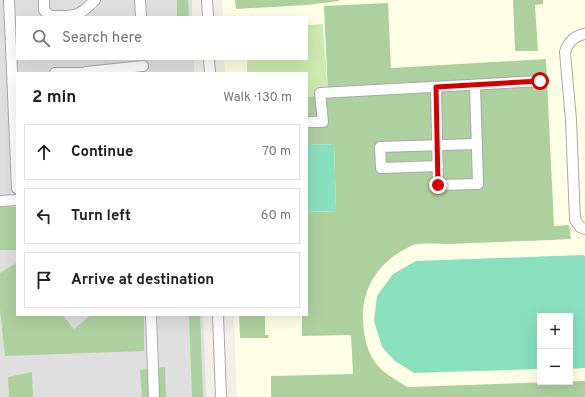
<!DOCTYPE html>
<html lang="en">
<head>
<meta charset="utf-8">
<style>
	:root { --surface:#fff; --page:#f2f2f2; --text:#222; --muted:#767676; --line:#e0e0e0 }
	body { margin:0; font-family:Overpass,sans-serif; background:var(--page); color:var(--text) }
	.controls { position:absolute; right:12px; bottom:12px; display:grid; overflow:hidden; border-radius:0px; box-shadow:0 4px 16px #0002 }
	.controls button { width:36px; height:36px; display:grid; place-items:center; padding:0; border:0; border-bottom:1px solid var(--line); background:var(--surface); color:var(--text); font:20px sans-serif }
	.stop { position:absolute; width:12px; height:12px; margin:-9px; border:3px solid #d40000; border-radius:50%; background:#fff }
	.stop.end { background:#d40000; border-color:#fff; box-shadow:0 1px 4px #0008 }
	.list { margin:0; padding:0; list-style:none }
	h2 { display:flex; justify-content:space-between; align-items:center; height:52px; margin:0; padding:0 16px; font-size:17px }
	h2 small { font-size:13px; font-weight:400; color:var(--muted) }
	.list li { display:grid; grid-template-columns:26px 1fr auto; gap:12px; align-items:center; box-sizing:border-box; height:56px; margin:0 8px 8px; padding:0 8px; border:1px solid var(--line); border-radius:0px }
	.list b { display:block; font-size:15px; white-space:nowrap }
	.list em { font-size:13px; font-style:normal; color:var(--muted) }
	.icon { flex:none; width:22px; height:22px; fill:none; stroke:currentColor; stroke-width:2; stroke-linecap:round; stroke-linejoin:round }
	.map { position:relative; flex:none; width:585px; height:397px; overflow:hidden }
	.search { position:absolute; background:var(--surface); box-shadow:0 4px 16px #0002; left:16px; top:16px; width:292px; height:44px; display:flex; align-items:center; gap:10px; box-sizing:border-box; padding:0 14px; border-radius:0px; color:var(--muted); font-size:15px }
	.panel { position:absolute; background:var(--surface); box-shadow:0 4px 16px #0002; left:16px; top:72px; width:292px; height:244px; border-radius:0px }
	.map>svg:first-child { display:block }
</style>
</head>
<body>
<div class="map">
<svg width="585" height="397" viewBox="0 0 585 397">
	<rect width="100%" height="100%" fill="#f2efe9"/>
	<!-- residential -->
	<polygon fill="#e0dfdf" points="0,0 192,0 192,17 17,17 17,59 194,59 194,73 17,73 17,315 203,315 206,397 0,397"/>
	<!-- education -->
	<path fill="#ffffe5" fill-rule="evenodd" d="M222,0H585V397H237L234,315H307V73H225L224,59H307V17H223ZM540,316H570V382H540Z"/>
	<!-- grass -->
	<polygon fill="#cdebb0" points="323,24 328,95 307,97 307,73 247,73 247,59 307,59 307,25"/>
	<!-- forest -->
	<g fill="#add19e">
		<polygon points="177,0 188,0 189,17 177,17"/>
		<polygon points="235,0 339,0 339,1 307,5 236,9"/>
		<polygon points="513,0 543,0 543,4 535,5 538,51 515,51"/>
		<path d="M388,3L391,68L546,59L554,226L569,225L571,239C530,241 490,242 450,244C440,244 419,242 411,246C379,261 361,288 363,322C366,359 377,370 408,387L585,381V397H271V376L353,374L351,335L302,336V315H307V212L336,211L334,144L307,145V97L328,95L324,6Z"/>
		<rect x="0" y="207" width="17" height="43"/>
		<polygon points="16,263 17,315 64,315 63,316 74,329 91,315 144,315 144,351 5,356 0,309 0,273"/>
		<polygon points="189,315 200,315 203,397 192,397"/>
		<polygon points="239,315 265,315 265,335 269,335 268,338 240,338"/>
		<polygon points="165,367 166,397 142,397 140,370"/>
		<polygon points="32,372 33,397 9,397 8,377"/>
	</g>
	<!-- pitch -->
	<g fill="#88e0be">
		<polygon points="334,144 336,211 307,212 307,145"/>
		<polygon points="583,255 585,256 585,368 570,369 570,316 540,316 540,369 414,373 395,361 382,347 374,321 377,296 393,274 416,261"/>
	</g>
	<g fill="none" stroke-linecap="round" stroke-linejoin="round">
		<defs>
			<g id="minor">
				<polyline points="9,0 17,188"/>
				<path d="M44,0V10L50,16C74,16 78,18 95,0"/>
				<polyline points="140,0 141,17"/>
				<polyline points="207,0 208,17"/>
				<path d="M585,34C574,36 568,42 565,52L571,120L575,220L580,227L585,229"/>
				<polyline points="209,59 210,73"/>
				<polyline points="86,72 143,66"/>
				<polyline points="55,73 86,73"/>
				<polyline points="436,87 438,185 478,184 475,85"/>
				<polyline points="307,122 323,122 320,93 540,81"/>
				<polyline points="438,166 381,168 380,147 477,144"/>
				<polyline points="0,201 17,200"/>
				<polyline points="151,315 154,397"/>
				<polyline points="218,315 221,397"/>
			</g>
		</defs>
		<!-- minor casing -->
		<use href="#minor" stroke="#a9a9a9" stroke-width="12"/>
		<!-- minor -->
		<use href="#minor" stroke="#fff" stroke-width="10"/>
	</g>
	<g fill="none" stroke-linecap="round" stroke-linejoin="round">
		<!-- route -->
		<polyline stroke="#d40000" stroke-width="5" points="438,185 436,87 540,81"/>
	</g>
</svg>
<div class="controls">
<button>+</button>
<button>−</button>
</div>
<div class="stop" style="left:540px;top:81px"></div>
<div class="stop end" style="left:438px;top:185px"></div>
<div class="search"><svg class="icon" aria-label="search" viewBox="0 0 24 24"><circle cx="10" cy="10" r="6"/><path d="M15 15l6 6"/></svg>Search here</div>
<section class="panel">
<h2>2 min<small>Walk · 130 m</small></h2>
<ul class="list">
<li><svg class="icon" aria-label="ahead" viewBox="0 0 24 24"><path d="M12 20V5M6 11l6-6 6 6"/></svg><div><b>Continue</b></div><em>70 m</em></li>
<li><svg class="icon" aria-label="left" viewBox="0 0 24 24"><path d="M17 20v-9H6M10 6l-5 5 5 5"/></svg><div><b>Turn left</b></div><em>60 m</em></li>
<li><svg class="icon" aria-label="arrive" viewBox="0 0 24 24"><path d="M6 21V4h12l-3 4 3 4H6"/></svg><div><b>Arrive at destination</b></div></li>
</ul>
</section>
</div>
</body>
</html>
